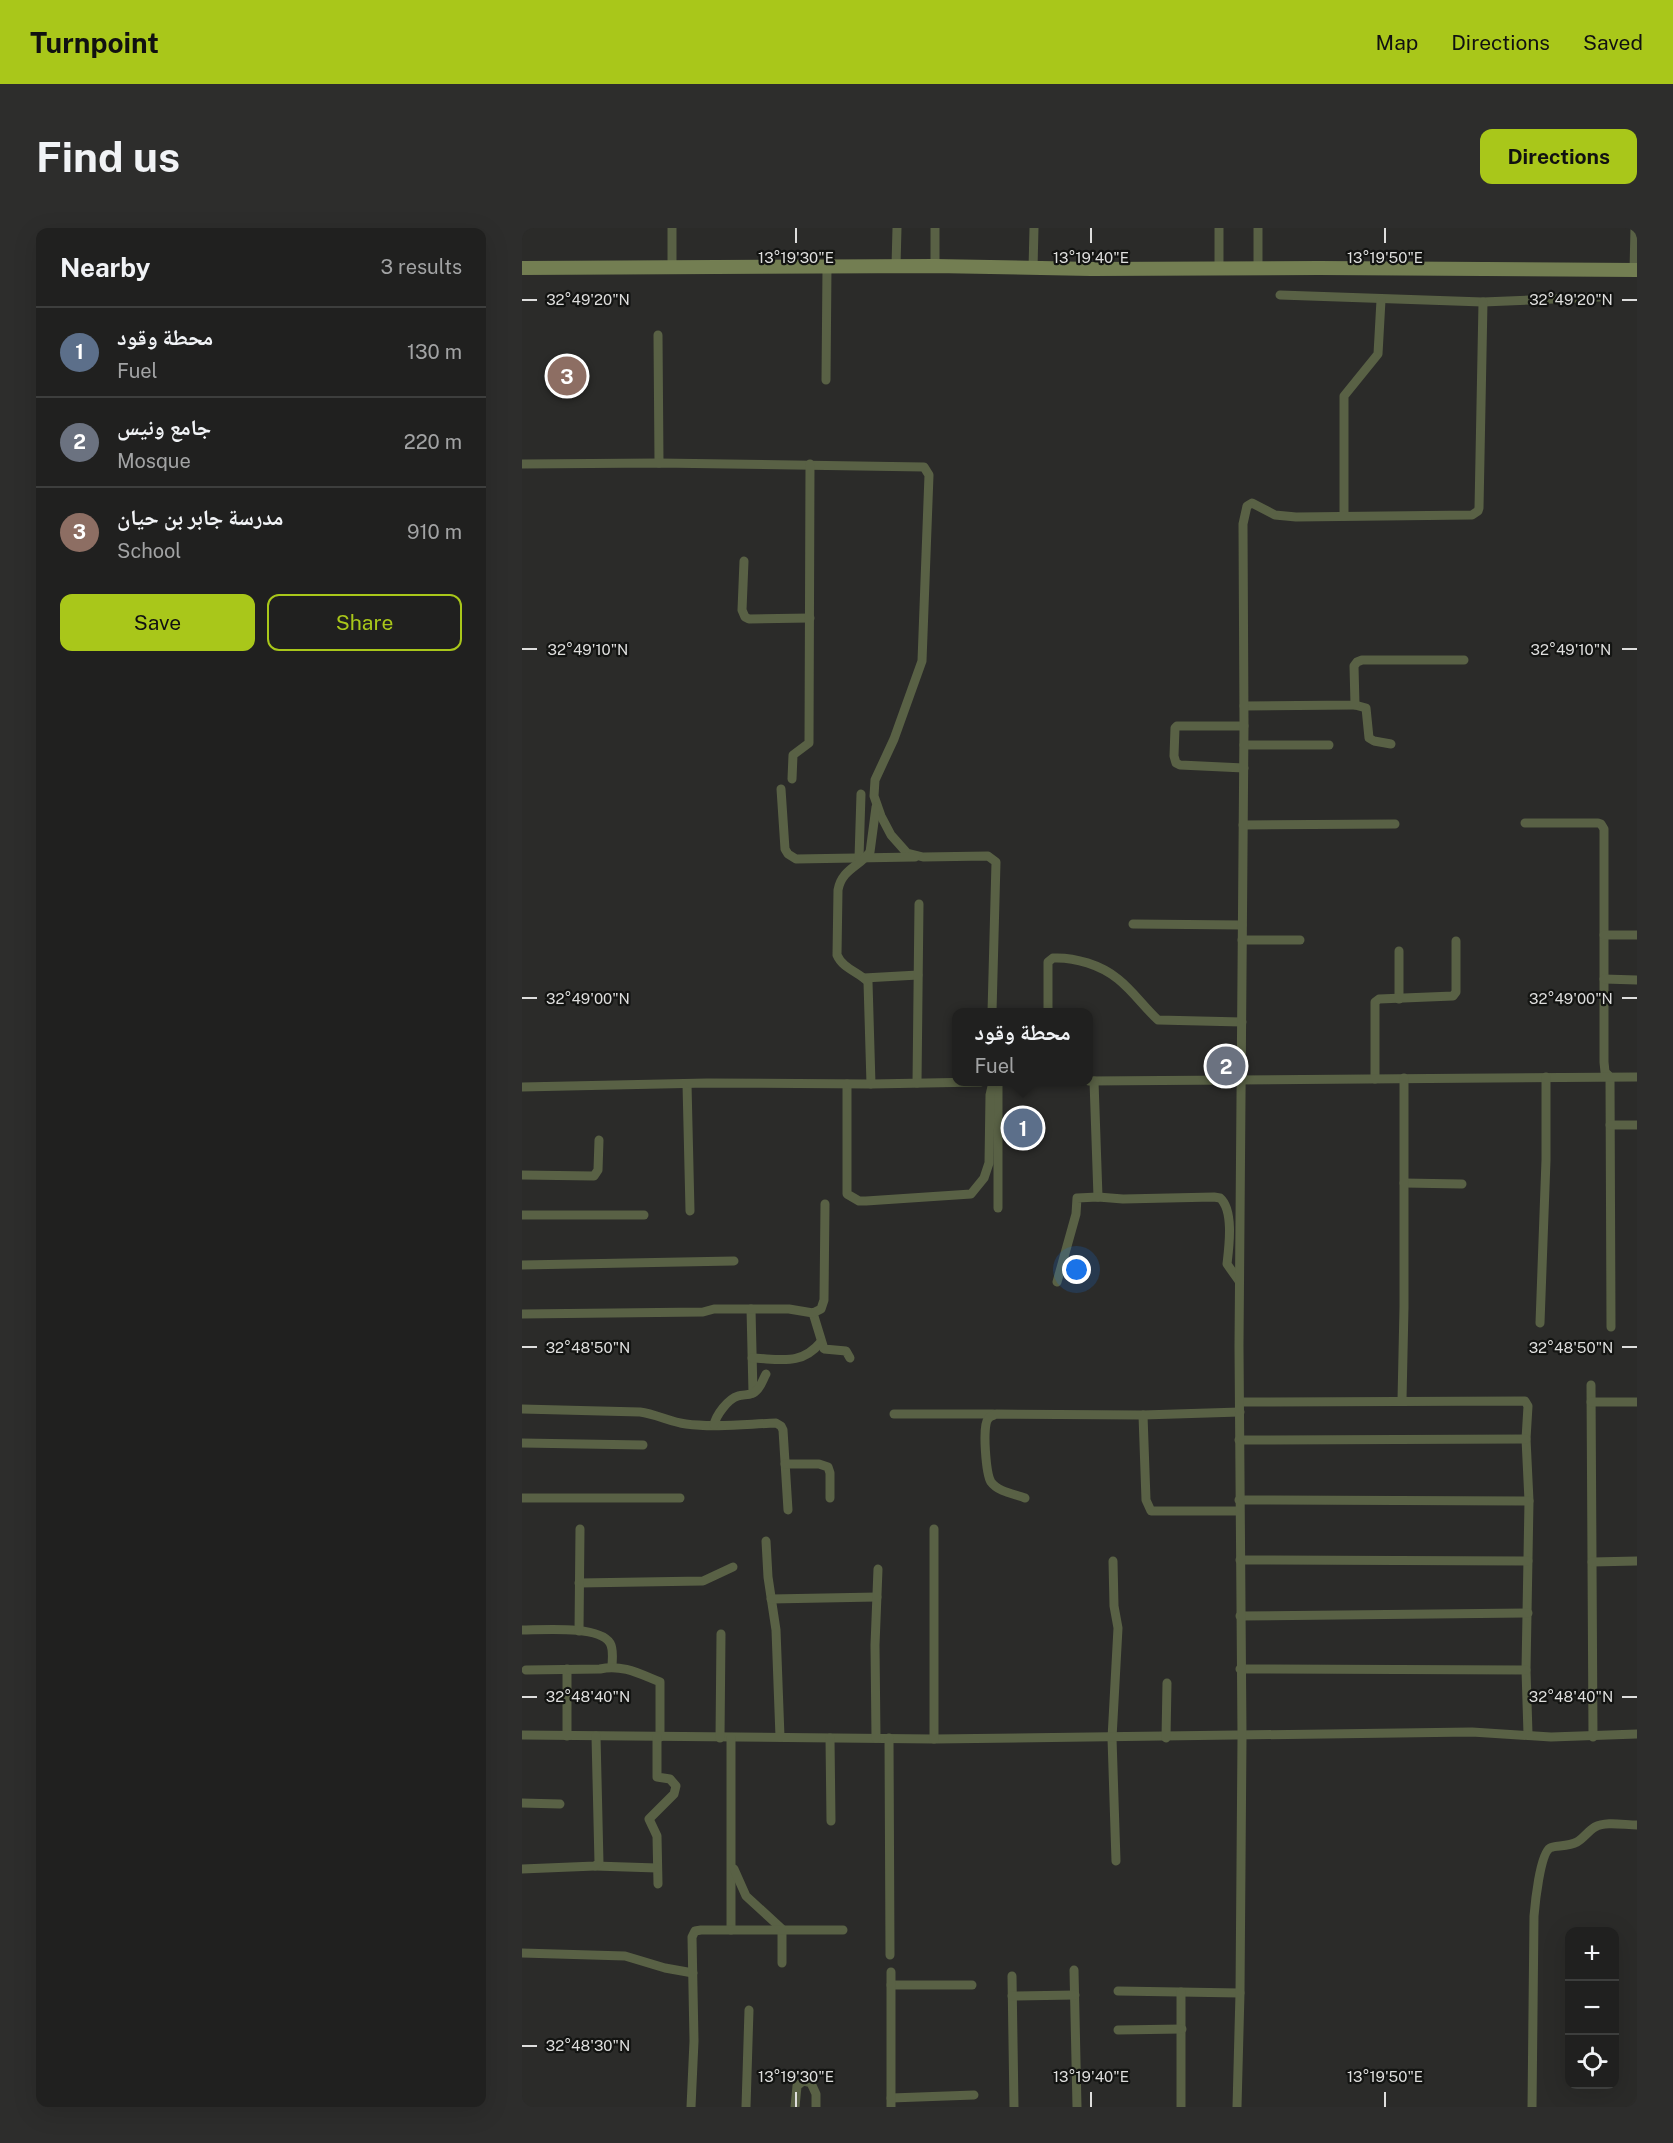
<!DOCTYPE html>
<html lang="en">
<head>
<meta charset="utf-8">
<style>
	:root { --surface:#20201f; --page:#2d2d2c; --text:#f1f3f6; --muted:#a2a3a4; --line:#3d3e3d; --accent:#a9c71a }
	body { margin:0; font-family:"Public Sans","Noto Naskh Arabic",sans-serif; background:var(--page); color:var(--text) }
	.controls { position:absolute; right:18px; bottom:18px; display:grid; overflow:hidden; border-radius:12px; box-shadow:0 6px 24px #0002 }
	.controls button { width:54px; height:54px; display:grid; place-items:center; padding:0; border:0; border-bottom:2px solid var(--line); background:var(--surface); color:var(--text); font:30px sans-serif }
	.you { position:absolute; left:555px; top:1042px; width:21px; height:21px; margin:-15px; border:4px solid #fff; border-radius:50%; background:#1a73e8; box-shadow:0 0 0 9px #1a73e833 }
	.badge { display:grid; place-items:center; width:39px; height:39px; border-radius:50%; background:var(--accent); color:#fff; font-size:20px; font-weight:700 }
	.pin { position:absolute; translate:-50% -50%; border:3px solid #fff; box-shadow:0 2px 6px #0006 }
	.popup { position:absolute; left:430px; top:780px; width:141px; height:78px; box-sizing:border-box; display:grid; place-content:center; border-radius:12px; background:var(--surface); filter:drop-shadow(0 2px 4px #0005); font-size:20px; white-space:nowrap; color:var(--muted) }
	.popup b { font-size:22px; color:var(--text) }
	.popup::after { content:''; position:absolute; left:50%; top:100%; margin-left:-12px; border:12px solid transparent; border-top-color:var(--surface) }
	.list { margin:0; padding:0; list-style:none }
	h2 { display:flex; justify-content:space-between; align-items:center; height:78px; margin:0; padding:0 24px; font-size:26px }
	h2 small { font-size:20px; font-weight:400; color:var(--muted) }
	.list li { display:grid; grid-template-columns:39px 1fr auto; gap:18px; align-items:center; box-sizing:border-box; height:90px; padding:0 24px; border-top:2px solid var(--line) }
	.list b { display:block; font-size:22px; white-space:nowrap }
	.list p { margin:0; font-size:20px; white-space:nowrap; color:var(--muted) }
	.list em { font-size:20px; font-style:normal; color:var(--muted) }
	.actions { display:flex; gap:12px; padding:18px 24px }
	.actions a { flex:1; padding:14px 0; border:2px solid var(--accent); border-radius:12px; text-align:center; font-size:21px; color:var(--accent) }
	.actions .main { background:var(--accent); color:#111 }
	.icon { flex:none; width:33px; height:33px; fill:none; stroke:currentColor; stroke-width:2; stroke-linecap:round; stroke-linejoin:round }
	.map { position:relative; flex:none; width:1115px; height:1879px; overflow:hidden; border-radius:12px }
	header { display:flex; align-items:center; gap:36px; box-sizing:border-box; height:84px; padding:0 30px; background:var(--accent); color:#111 }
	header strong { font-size:28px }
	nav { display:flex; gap:33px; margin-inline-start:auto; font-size:21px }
	.intro { display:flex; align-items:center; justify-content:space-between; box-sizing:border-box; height:144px; padding:0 36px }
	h1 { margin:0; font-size:42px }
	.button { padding:15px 27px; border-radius:12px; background:var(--accent); color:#111; font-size:21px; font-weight:700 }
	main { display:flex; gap:36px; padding:0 36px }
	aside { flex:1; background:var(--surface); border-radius:12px; box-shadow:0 6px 24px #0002 }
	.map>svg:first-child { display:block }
</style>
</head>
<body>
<header>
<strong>Turnpoint</strong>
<nav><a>Map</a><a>Directions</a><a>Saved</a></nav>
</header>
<div class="intro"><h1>Find us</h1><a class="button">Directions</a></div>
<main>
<aside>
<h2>Nearby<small>3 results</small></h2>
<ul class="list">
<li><span class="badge" style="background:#5c6f8a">1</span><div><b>محطة وقود</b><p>Fuel</p></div><em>130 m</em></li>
<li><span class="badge" style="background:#6b7280">2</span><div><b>جامع ونيس</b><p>Mosque</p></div><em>220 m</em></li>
<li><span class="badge" style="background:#8d6e63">3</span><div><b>مدرسة جابر بن حيان</b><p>School</p></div><em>910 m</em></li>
</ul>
<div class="actions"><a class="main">Save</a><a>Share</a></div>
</aside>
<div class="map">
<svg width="1115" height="1879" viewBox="0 0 1115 1879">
	<rect width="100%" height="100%" fill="#2b2b29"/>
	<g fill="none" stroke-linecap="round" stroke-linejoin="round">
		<!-- minor -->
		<g stroke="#596145" stroke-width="9">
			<polyline points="697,0 697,42"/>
			<polyline points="736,0 736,41"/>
			<polyline points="374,38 375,0"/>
			<polyline points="413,38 413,0"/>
			<polyline points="150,40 150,0"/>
			<polyline points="511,41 512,0"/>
			<polyline points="1112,42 1113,0"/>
			<polyline points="758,67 961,74 1078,69"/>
			<polyline points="136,107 137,235"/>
			<polyline points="304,152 305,39"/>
			<polyline points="0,236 137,235 402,239 407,247 400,433 372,511 353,552 352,568 359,588 369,607 385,625 401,629 466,628 474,634 470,784"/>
			<polyline points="822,288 822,168 856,126 859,72"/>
			<polyline points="222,333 220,382 223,389 227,391 288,390"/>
			<polyline points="833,477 844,480 847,510 852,513 869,516"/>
			<polyline points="722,478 833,477 832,438 835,434 840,432 942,432"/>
			<polyline points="722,517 807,517"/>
			<polyline points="722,540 658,537 654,535 652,528 653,500 655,498 722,498"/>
			<polyline points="270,551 271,527 287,515 288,236"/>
			<polyline points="259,561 263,621 266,626 274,631 393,629"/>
			<polyline points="1003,595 1076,595 1079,596 1082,601 1082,834 1083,844 1088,849 1089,1099"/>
			<polyline points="721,597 873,596"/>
			<polyline points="337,630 339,566"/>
			<polyline points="611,696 720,697"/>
			<polyline points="1082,707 1115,707"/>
			<polyline points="720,712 778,712"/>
			<polyline points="342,750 396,747"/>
			<polyline points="1082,751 1115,752"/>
			<polyline points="877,771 877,723"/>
			<path d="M526,784V734L531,730C553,729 579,737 596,751C611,763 622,779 636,792L720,794"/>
			<polyline points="853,851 853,774 857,771 931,768 934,764 934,713"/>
			<polyline points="567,853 1115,849"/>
			<polyline points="572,853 576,969"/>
			<polyline points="476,854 476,980"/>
			<polyline points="395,855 397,676"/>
			<polyline points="165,856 168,983"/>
			<polyline points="325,856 325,966 337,973 344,973 449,966 462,950 467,935 468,867 471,854"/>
			<path d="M349,856L346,754C337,744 321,741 315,727L316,662C320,641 337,639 348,624L354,579"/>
			<polyline points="0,859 185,855 349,856 459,854"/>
			<polyline points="1088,897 1115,897"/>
			<polyline points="0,947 72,948 76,942 77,912"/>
			<polyline points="882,955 940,956"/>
			<polyline points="0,987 122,987"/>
			<polyline points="0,1037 212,1033"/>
			<path d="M535,1054L554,986L555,970L576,969L601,971L692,969L698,970C712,982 707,1019 705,1036L717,1053"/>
			<polyline points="229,1081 231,1165"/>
			<polyline points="291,1085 302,1121 324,1123 328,1130"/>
			<polyline points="0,1086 181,1084 192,1081 267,1081 291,1085 299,1081 302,1072 303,976"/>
			<polyline points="1018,1095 1024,932 1024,849"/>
			<path d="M230,1130C259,1131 279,1138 299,1114"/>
			<polyline points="1069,1157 1071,1509"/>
			<polyline points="880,1172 882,1079 882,850"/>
			<polyline points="718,1174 1003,1173 1006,1178 1004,1211 1007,1273"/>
			<polyline points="1069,1174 1115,1174"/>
			<path d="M0,1181L118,1184C134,1186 148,1194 164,1196C193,1200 225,1196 254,1195L259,1198L261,1202L266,1282"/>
			<polyline points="372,1186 471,1186"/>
			<polyline points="621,1187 624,1272 629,1283 717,1283"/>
			<path d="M192,1197C194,1187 206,1171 216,1168C222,1166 230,1168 234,1163C239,1159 241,1151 244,1146"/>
			<polyline points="717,1212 1004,1211"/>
			<polyline points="0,1215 121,1217"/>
			<polyline points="263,1236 297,1236 306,1239 308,1245 308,1270"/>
			<polyline points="0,1270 158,1270"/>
			<path d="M503,1270C493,1266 476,1264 469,1254C464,1246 460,1198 466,1191C467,1189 472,1187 474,1186L621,1187L718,1184"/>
			<polyline points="717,1272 1007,1273 1004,1442 1006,1506"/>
			<polyline points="244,1313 246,1349 254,1402 258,1509"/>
			<polyline points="718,1332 1006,1333"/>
			<polyline points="591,1333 592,1378 596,1400 590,1510 594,1633"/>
			<polyline points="1070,1334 1115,1333"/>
			<polyline points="57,1355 181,1353 211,1339"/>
			<polyline points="249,1371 355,1369"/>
			<polyline points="718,1388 1006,1385"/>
			<path d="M0,1402C19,1402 77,1397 88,1415C92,1422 90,1431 90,1439"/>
			<polyline points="57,1403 58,1301"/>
			<polyline points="45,1441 45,1508"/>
			<polyline points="718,1441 1004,1442"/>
			<path d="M4,1442L78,1441C100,1436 118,1446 138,1454V1509"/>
			<polyline points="0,1507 412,1511 950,1504 1029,1509 1115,1506"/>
			<polyline points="135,1509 135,1549 148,1551 154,1558 152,1566 127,1591 135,1608 136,1656"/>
			<polyline points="198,1510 199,1406"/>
			<polyline points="209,1510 209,1702"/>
			<polyline points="308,1510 309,1593"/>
			<polyline points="354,1510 353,1417 356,1341"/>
			<polyline points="367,1510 368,1727"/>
			<polyline points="644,1510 645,1455"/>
			<polyline points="412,1511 412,1301"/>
			<polyline points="0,1575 38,1576"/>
			<polyline points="73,1638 135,1640"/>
			<polyline points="0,1641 73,1638 77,1635 74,1508"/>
			<polyline points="212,1641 224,1668 260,1701 260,1735"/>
			<polyline points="0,1725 103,1728 143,1740 171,1745"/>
			<polyline points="552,1742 555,1879"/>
			<polyline points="490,1748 492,1879"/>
			<polyline points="369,1757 450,1757"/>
			<polyline points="596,1763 718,1765"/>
			<polyline points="659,1764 659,1879"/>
			<polyline points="490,1768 553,1767"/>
			<polyline points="596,1802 660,1801"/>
			<polyline points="369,1870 452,1867"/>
			<polyline points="169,1879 172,1813 170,1709 173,1703 179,1702 321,1702"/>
			<polyline points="224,1879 227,1782"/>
			<polyline points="273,1879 275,1858 281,1853 289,1855 294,1866 294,1879"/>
			<polyline points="369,1879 369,1744"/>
			<polyline points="715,1879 718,1765 720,1508 717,1118 722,498 721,296 725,278 730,275 753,287 774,289 950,287 956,283 957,280 961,74"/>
			<path d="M1010,1879L1012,1688C1013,1676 1018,1626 1028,1620C1032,1617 1046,1619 1055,1614C1062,1610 1066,1603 1073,1599C1084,1593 1102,1597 1115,1597"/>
		</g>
		<!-- secondary -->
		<polyline stroke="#737e52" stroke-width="14" points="0,40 413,38 569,41 797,40 1115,42"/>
	</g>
	<!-- ticks -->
	<path fill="none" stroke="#dededd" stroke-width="2" d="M274,0V15M569,0V15M863,0V15M0,72H15M1100,72H1115M0,421H15M1100,421H1115M0,770H15M1100,770H1115M0,1119H15M1100,1119H1115M0,1469H15M1100,1469H1115M0,1818H15M274,1864V1879M569,1864V1879M863,1864V1879"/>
	<g font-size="15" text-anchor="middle" fill="#dededd" stroke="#131412" stroke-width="4.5" stroke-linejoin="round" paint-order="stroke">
		<text x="274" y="35">13°19'30"E</text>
		<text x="569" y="35">13°19'40"E</text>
		<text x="863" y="35">13°19'50"E</text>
		<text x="66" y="77">32°49'20"N</text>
		<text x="1049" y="77">32°49'20"N</text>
		<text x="66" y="427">32°49'10"N</text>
		<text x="1049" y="427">32°49'10"N</text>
		<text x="66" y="776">32°49'00"N</text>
		<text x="1049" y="776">32°49'00"N</text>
		<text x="66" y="1125">32°48'50"N</text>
		<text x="1049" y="1125">32°48'50"N</text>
		<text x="66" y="1474">32°48'40"N</text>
		<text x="1049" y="1474">32°48'40"N</text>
		<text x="66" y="1823">32°48'30"N</text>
		<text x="274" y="1854">13°19'30"E</text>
		<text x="569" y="1854">13°19'40"E</text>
		<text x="863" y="1854">13°19'50"E</text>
	</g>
</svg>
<div class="controls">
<button>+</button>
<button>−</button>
<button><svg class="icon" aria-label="locate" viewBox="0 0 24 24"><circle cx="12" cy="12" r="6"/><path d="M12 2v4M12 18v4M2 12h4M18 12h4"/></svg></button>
</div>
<div class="you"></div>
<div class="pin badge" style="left:501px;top:900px;background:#5c6f8a">1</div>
<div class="popup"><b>محطة وقود</b>Fuel</div>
<div class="pin badge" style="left:704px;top:838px;background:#6b7280">2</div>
<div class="pin badge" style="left:45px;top:148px;background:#8d6e63">3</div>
</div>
</main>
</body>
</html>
